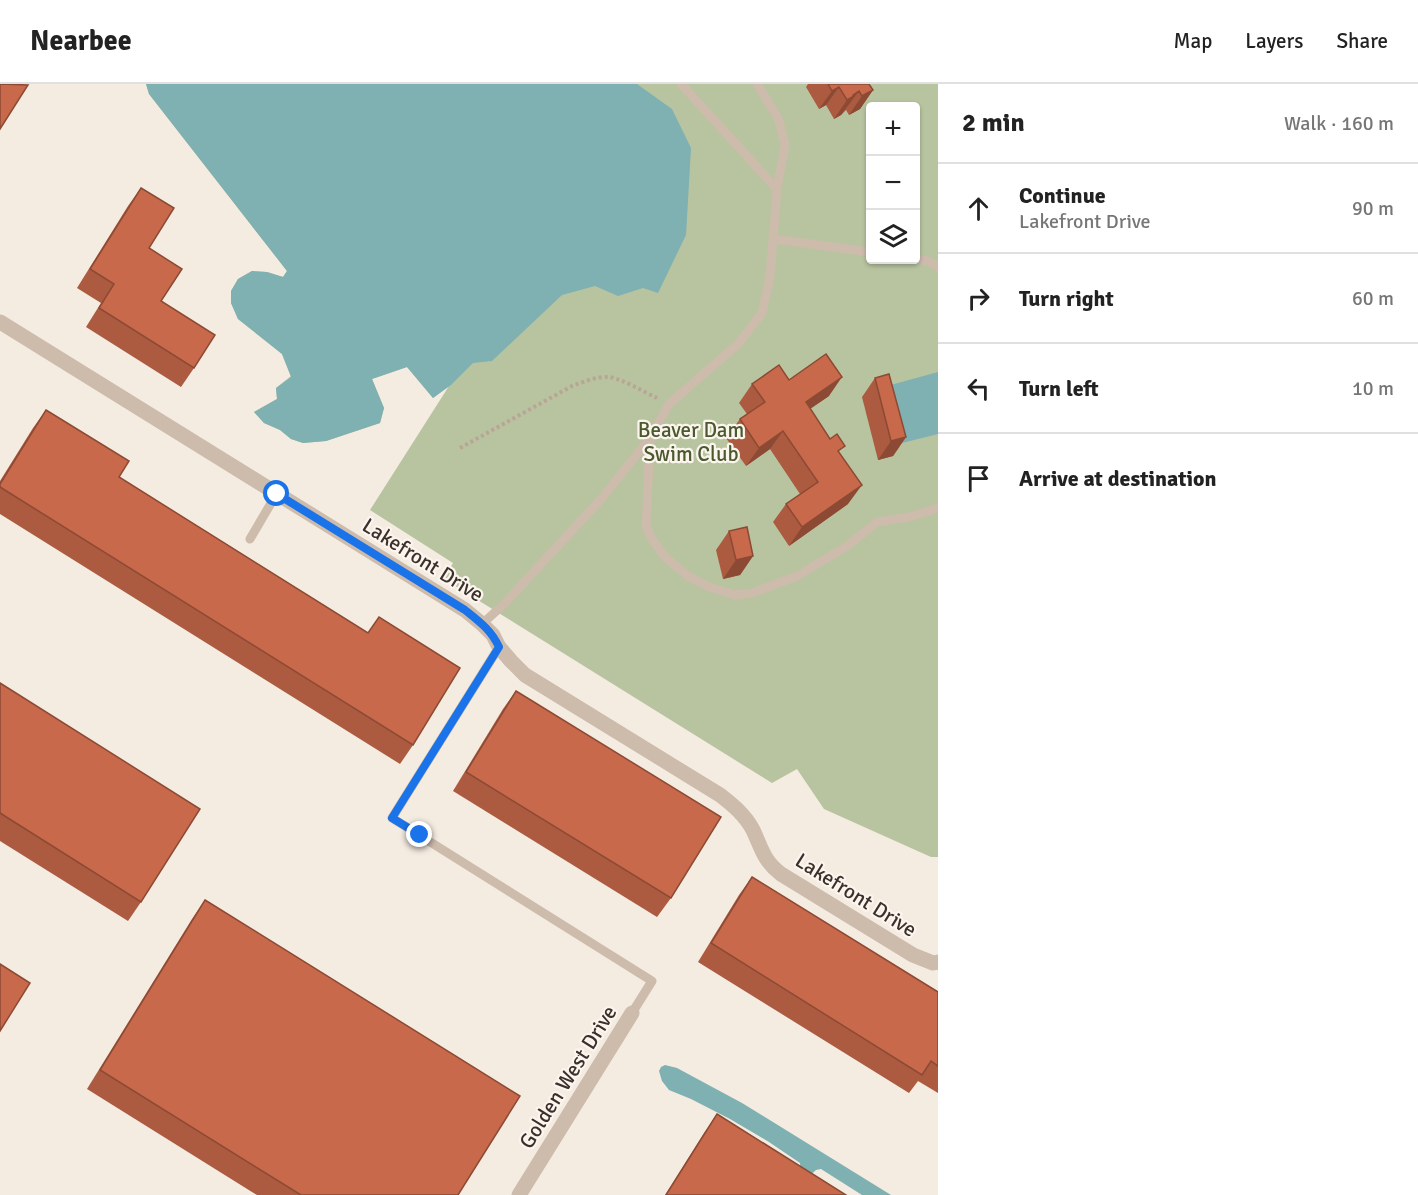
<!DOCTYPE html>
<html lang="en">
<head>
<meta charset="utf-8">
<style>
	:root { --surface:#fff; --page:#f2f2f2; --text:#222; --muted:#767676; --line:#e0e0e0 }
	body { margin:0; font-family:Signika,sans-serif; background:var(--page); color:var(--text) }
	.controls { position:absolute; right:18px; top:18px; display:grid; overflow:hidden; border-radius:6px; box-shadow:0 2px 4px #0004 }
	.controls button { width:54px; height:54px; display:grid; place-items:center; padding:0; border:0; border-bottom:2px solid var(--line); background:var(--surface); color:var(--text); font:30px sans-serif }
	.stop { position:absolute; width:18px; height:18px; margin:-14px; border:4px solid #1a73e8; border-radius:50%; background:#fff }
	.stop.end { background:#1a73e8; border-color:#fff; box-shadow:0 2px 6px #0008 }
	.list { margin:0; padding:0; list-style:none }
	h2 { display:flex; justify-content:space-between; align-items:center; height:78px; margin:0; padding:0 24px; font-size:26px }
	h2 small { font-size:20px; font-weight:400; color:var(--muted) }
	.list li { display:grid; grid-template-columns:39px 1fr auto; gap:18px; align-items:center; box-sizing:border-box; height:90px; padding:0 24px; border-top:2px solid var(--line) }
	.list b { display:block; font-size:22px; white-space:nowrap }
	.list p { margin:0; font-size:20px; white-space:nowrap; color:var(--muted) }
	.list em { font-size:20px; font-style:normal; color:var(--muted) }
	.icon { flex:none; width:33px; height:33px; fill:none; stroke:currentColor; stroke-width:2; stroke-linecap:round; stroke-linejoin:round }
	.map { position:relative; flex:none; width:938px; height:1111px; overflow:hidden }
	header { display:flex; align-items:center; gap:36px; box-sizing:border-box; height:84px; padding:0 30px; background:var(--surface); border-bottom:2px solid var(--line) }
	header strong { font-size:28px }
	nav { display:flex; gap:33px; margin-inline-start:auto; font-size:21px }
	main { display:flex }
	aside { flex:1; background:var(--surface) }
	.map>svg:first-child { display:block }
</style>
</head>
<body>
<header>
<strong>Nearbee</strong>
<nav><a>Map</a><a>Layers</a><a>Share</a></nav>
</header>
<main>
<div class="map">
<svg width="938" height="1111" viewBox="0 0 938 1111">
	<rect width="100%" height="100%" fill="#f4ebe1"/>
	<!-- green -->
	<path fill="#b8c4a0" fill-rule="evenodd" d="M146,0H938V773H931L824,725L797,685L772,699L444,495L453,479L370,426L449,302L433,314L407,283L372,295L384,324L380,339L326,357L303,359L291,355L280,346L264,339L254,328L277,315L276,304L291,292L282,270L238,235L231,219V207L238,195L252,187L267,188L283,193L287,187L149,10ZM870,22H916V176H870Z"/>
	<!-- water -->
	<g fill="#7fb0b2">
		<polygon points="146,0 637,0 672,25 691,64 686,151 658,209 643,204 618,212 595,202 562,211 492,277 473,279 451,301 433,314 407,283 372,295 384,324 380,339 326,357 303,359 291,355 280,346 264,339 254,328 277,315 276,304 291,293 282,270 238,235 231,219 231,207 238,195 252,187 267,188 283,193 287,187 149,10"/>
		<polygon points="938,288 938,350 902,359 887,302"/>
		<polygon points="665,981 677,984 742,1019 891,1111 862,1111 821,1085 816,1086 807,1094 801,1089 800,1079 769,1058 730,1035 691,1015 669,1006 662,997 659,987 661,983"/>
	</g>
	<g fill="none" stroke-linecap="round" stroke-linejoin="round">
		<!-- path -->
		<path stroke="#b9a596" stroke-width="4" stroke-dasharray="3 3" stroke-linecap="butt" d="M460,364L572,302C583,298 597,292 609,293C623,295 644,308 657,314"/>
		<!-- service -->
		<g stroke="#cdbbac" stroke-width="9">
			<polyline points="681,0 777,105"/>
			<polyline points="774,155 870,168"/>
			<polyline points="916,175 928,177 938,183"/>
			<polyline points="650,354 646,443 652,455 665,473 688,492 709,503 735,511 752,509 797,492 847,462 877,438 909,433 938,424"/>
			<polyline points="250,455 277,409"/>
			<polyline points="482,540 504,520 602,414 650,354 669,320 738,260 762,229 770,193 777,105 785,60 778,34 757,0"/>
			<polyline points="499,563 392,734 652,897 632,929"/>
		</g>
		<!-- minor -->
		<g stroke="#cdbbac" stroke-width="15">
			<path d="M0,238L465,526L482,540L493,551L499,563L511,577L525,591L720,711C733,721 745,731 753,746C762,765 763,776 781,790L913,871L933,879L938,878"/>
			<polyline points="519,1111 632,929"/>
		</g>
	</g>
	<!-- wall -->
	<g fill="#ac5a40">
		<polygon points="808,0 869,0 873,6 860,25 849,31 846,26 841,31 834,35 826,21 819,25 806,3"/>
		<polygon points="141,104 149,164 161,217 194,284 181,303 86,243 101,219 77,204 128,122"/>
		<polygon points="875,294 906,353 893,372 878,376 862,313"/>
		<polygon points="789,296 829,312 810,325 840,369 848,420 789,462 773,438 786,420 800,410 770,365 746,382 726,354 740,335 747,330 739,319 752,300"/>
		<polygon points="46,326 119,393 368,549 379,533 413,661 400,680 0,430 0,397 33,344"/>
		<polygon points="729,447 753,472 740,491 723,495 716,466"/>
		<polygon points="0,599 141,818 128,837 0,757"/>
		<polygon points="516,607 671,814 657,833 453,707 503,625"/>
		<polygon points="752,793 938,908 938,1009 918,997 909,1009 698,878 739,811"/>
		<polygon points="205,816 458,1111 257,1111 87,1005 192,835"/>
		<polygon points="717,1030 846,1111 665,1111 704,1049"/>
	</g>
	<!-- shaded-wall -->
	<g fill="#8c4a34">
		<polygon points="839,3 826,21 819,25 832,7"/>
		<polygon points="873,6 860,25 849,31 862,12"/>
		<polygon points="859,7 841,31 834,35 847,16 853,11"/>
		<polygon points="842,293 829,312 792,337 806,318"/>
		<polygon points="783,347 770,365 746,382 759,364"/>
		<polygon points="906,353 893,372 878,376 891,357"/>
		<polygon points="862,401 848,420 789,462 802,443"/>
		<polygon points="753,472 740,491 723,495 736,476"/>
	</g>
	<!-- building -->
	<g fill="#c8694b" stroke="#8c4a34" stroke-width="1.5">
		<polygon points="0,0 28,1 0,45"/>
		<polygon points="828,0 869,0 873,6 862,12 859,7 853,11 854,12 847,16 839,3 832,7"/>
		<polygon points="141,104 174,124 149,164 182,185 161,217 215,251 194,284 99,224 114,200 90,185"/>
		<polygon points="826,270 842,293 806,318 830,355 837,350 845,362 838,367 862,401 802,443 786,420 818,398 783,347 759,364 740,335 765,318 752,300 779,281 789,296"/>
		<polygon points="889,290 906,353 891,357 875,294"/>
		<polygon points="46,326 129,377 119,393 368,549 379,533 460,584 413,661 0,403 0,400"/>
		<polygon points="747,443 753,472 736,476 729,447"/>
		<polygon points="0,599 200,725 141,818 0,729"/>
		<polygon points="516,607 721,733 671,814 466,688"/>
		<polygon points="752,793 938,908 938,982 931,977 922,991 711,859"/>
		<polygon points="205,816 520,1012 458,1111 301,1111 100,986"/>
		<polygon points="0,880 30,899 0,947"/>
		<polygon points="717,1030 846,1111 666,1111"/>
	</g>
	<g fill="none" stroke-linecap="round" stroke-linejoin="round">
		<!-- route -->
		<path stroke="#1a73e8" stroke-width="8" d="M277,410L465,526C480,538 491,546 499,563L392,734L420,751"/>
	</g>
	<g text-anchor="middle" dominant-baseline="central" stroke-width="4.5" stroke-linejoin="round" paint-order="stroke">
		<!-- park labels -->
		<g font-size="21" fill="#4a5a2e" stroke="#fbf5ee">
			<text x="691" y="346">Beaver Dam<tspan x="691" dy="24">Swim Club</tspan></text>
		</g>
		<!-- street labels -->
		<g font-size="21" fill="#3b302b" stroke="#fbf5ee">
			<text transform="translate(423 476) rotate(32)">Lakefront Drive</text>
			<text transform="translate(856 811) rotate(32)">Lakefront Drive</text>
			<text transform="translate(568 993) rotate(-58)">Golden West Drive</text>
		</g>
	</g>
</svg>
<div class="controls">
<button>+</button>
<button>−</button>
<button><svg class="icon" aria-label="layers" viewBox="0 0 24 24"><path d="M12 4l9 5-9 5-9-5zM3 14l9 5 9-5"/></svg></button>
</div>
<div class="stop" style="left:277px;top:410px"></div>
<div class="stop end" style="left:420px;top:751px"></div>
</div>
<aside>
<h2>2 min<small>Walk · 160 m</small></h2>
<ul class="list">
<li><svg class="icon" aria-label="ahead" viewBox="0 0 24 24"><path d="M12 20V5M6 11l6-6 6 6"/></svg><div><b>Continue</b><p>Lakefront Drive</p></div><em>90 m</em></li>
<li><svg class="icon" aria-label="right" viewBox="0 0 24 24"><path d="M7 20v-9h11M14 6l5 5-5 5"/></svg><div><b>Turn right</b></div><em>60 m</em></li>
<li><svg class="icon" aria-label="left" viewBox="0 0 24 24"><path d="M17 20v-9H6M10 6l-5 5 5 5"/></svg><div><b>Turn left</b></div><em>10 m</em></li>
<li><svg class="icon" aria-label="arrive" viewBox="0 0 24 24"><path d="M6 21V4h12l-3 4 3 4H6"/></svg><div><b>Arrive at destination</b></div></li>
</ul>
</aside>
</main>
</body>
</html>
